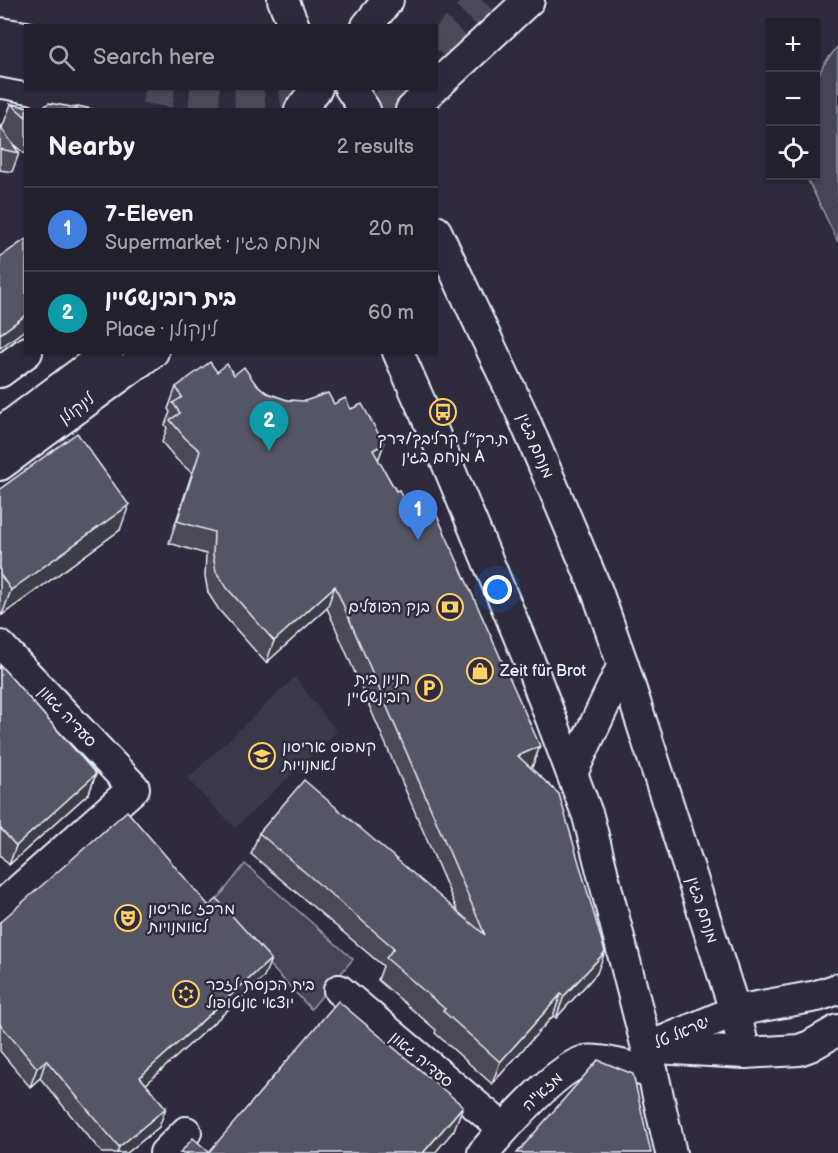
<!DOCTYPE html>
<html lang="en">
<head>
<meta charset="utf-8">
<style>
	:root { --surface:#23202e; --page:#2f2d3a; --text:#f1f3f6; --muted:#a3a3aa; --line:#403e4a; --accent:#2563eb }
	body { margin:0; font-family:"Balsamiq Sans","Playpen Sans Hebrew",sans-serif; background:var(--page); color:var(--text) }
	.controls { position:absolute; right:18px; top:18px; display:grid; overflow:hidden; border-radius:0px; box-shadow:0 2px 4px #0004 }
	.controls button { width:54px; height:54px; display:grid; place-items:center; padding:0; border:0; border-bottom:2px solid var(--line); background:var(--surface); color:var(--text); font:30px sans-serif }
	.you { position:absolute; left:498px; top:590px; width:21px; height:21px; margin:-15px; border:4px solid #fff; border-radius:50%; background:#1a73e8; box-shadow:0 0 0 9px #1a73e833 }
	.badge { display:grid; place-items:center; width:39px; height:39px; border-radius:50%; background:var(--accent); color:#fff; font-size:20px; font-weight:700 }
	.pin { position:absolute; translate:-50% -50px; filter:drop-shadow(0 2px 3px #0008) }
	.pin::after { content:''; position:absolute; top:32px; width:21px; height:18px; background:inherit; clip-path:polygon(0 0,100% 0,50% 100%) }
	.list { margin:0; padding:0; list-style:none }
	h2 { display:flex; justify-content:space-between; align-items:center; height:78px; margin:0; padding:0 24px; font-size:26px }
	h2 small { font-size:20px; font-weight:400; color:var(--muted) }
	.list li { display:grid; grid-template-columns:39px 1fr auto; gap:18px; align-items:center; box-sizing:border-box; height:84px; padding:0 24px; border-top:2px solid var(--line) }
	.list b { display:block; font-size:22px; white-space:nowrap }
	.list p { margin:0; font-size:20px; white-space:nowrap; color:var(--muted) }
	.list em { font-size:20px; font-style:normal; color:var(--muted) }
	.icon { flex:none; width:33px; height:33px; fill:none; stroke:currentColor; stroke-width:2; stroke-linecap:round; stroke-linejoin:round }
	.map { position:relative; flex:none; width:838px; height:1153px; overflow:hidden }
	.search { position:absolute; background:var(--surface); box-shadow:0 2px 4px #0004; left:24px; top:24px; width:414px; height:66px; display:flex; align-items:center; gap:15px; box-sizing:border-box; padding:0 21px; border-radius:0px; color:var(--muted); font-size:22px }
	.panel { position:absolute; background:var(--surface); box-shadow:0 2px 4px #0004; left:24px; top:108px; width:414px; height:246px; border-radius:0px }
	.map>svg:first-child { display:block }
</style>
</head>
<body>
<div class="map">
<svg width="838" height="1153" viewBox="0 0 838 1153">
	<rect width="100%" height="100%" fill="#2f2a3d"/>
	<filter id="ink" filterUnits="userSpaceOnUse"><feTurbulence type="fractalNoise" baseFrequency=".0167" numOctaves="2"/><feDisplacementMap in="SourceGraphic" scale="12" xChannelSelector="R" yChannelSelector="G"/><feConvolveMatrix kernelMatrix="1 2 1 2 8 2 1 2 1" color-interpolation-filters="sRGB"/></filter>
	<g filter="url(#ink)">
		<!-- built -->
		<polygon fill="#3b3749" points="295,677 337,732 235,828 187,779"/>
		<!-- green -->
		<g fill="#464455" stroke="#979aa6" stroke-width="1.5">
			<polygon points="838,46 838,242 806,176 816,176 816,80 824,64"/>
			<polygon points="245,864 353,959 311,1009 213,905"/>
		</g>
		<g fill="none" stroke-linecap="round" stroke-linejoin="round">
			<!-- minor-tunnel -->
			<g stroke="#4b4859" stroke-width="30" stroke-dasharray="30 15" stroke-linecap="butt">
				<polyline points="436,49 482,0"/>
				<path d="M145,88C195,98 257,99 307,88"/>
				<polyline points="380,110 400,88"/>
			</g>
			<defs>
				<g id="minor">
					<polyline points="283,0 294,26"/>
					<polyline points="367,26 388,0"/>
					<polyline points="0,33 26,37"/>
					<polyline points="0,61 26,66"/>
					<polyline points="436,86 529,0"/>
					<polyline points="350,88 365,110"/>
					<polyline points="300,110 317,88"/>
					<polyline points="411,110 433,88"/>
					<polyline points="0,115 26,120"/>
					<polyline points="436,231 522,414 597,591 623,665 735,1011 745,1053"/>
					<polyline points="398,352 447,463 528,658 588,816 647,1048 671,1153"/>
					<polyline points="0,372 27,352"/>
					<polyline points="0,433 108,352"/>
					<polyline points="0,465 153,352"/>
					<polyline points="0,646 134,788 0,907"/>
					<polyline points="572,773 623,665"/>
					<polyline points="339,990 504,1129"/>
					<polyline points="647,1048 735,1011 817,996 838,989"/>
					<polyline points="656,1048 745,1053 799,1050 810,1046 838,1030"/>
					<polyline points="165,1153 186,1132"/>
					<path d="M483,1153C503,1130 557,1067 585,1061C600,1058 637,1069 653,1073"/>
				</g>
			</defs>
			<!-- minor casing -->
			<use href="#minor" stroke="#e8f1f8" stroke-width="34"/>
			<!-- minor -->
			<use href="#minor" stroke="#2f2a3d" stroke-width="30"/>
		</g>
		<!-- wall -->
		<g fill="#4b4957" stroke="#e8f1f8" stroke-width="1.5">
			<polygon points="11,104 34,108 43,107 76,108 97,110 26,110 26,155 13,144 19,153 12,172 0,170 0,126 2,128"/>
			<polygon points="217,372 234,375 255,383 267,393 287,400 334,404 351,409 384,444 378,460 396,491 408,510 540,746 532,767 531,768 597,973 556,1018 553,1016 492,1084 435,1033 436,1030 378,980 383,966 251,854 259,833 458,912 327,608 266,663 219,610 208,593 205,576 206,554 169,543 192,473 177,460 162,442 167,428 165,425 170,412 168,409 176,387"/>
			<polygon points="0,489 120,530 2,615 0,612"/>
			<polygon points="0,665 96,774 89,793 9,865 0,855"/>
			<polygon points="209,906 264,977 146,1084 159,1127 127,1153 102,1153 40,1078 30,1087 0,1051 0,922"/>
		</g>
		<!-- shaded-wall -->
		<g fill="#3d3c47" stroke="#e8f1f8" stroke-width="1.5">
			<polygon points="26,315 26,329 0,348 0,334"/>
			<polygon points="384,444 376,466 373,450"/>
			<polygon points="129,505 120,530 2,615 11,590"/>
			<polygon points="335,586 327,608 266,663 274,641"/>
			<polygon points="540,746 532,767 510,778 518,756"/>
			<polygon points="96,774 89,793 9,865 16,846"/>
			<polygon points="605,952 597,973 556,1018 564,996"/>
			<polygon points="271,959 264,977 133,1096 140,1077"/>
			<polygon points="561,994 553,1016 492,1084 500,1062"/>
			<polygon points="46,1060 40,1078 30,1087 37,1068"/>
			<polygon points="463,1106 454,1130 435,1153 423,1153"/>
			<polygon points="166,1108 159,1127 127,1153 117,1153 119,1147"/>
		</g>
		<!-- building -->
		<g fill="#575565" stroke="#e8f1f8" stroke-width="1.5">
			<polygon points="49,103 77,108 77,106 97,110 26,110 26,117 11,104 34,108 43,107"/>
			<polygon points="0,126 19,153 0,149"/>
			<polygon points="26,239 26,315 0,334 0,257"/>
			<polygon points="210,362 217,372 227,364 234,375 244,367 255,383 267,393 287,400 305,401 328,393 334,404 345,398 351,409 362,404 384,444 373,450 396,491 399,490 408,510 430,500 540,746 518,756 559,794 605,952 564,996 561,994 500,1062 443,1011 445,1009 386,958 394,948 259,833 304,780 485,935 335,586 274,641 227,588 216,572 213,555 214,532 177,521 200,451 185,438 170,420 180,413 173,403 182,397 176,387"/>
			<polygon points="77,433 129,505 11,590 0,574 0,489"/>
			<polygon points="0,665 96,774 16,846 0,828"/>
			<polygon points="127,811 209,906 217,899 271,959 140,1077 166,1108 119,1147 46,1060 37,1068 0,1024 0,922"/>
			<polygon points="338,1001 463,1106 423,1153 180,1153 193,1138 209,1152"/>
			<polygon points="598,1060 633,1074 651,1153 517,1153"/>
		</g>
	</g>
	<!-- icons -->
	<defs>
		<symbol id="bus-ring" viewBox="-11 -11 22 22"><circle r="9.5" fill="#2f2a3d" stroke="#ffd166" stroke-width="1.5"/><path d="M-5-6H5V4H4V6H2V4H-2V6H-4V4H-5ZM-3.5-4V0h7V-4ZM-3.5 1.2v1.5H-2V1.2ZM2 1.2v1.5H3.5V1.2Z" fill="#ffd166"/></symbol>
		<symbol id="bank-ring" viewBox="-11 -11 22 22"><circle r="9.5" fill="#2f2a3d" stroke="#ffd166" stroke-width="1.5"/><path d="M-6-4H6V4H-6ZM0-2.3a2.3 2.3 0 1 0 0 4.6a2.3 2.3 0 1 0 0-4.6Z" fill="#ffd166"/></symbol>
		<symbol id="shop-ring" viewBox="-11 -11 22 22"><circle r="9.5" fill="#2f2a3d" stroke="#ffd166" stroke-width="1.5"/><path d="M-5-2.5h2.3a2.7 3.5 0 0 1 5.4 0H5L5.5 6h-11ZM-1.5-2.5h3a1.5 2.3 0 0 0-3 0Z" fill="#ffd166"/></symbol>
		<symbol id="parking-ring" viewBox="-11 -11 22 22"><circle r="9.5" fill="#2f2a3d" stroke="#ffd166" stroke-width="1.5"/><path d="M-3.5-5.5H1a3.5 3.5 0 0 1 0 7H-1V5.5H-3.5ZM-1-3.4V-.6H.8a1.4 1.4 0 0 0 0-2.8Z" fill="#ffd166"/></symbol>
		<symbol id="school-ring" viewBox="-11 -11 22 22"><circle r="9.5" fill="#2f2a3d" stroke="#ffd166" stroke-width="1.5"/><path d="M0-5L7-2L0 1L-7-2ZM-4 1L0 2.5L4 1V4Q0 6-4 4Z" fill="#ffd166"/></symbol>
		<symbol id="theatre-ring" viewBox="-11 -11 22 22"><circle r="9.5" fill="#2f2a3d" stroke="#ffd166" stroke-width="1.5"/><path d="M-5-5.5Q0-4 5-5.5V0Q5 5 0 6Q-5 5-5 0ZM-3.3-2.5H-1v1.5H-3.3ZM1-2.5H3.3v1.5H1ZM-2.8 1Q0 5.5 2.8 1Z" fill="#ffd166"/></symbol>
		<symbol id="synagogue-ring" viewBox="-11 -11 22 22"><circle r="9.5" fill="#2f2a3d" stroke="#ffd166" stroke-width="1.5"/><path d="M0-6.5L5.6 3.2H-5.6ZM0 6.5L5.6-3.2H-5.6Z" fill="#ffd166"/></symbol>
	</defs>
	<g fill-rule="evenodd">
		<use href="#bus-ring" x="428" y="397" width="30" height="30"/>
		<use href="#bank-ring" x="435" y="592" width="30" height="30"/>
		<use href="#shop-ring" x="465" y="656" width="30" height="30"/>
		<use href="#parking-ring" x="414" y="673" width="30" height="30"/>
		<use href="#school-ring" x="247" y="741" width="30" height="30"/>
		<use href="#theatre-ring" x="113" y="903" width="30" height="30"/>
		<use href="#synagogue-ring" x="171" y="979" width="30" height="30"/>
	</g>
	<g text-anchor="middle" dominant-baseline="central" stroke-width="5" stroke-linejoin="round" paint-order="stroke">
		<!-- street labels -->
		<g font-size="16" fill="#e8f1f8" stroke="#2f2a3d">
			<text transform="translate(77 409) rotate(-36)">לינקולן</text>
			<text transform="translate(535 446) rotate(67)">מנחם בגין</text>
			<text transform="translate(67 717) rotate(47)">סעדיה גאון</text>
			<text transform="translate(702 910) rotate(72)">מנחם בגין</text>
			<text transform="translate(682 1033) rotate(-23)">ישראל טל</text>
			<text transform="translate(421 1060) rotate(40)">סעדיה גאון</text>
			<text transform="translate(543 1092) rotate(-43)">מזא''ה</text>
		</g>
		<!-- poi labels -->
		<g font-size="16" fill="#e8f1f8" stroke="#2f2a3d" text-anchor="start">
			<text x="443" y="439" text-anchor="middle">ת.רק״ל קרליבך/דרך<tspan x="443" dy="18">מנחם בגין A</tspan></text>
			<text x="430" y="607" text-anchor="end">בנק הפועלים</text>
			<text x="500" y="671">Zeit für Brot</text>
			<text x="410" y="679" text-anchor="end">חניון בית<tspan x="410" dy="18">רובינשטיין</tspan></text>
			<text x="282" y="747">קמפוס אריסון<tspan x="282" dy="18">לאמנויות</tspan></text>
			<text x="148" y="909">מרכז אריסון<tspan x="148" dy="18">לאומנויות</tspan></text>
			<text x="206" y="985">בית הכנסת לזכר<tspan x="206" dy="18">יוצאי אנטופול</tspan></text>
		</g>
	</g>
</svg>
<div class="controls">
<button>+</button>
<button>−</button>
<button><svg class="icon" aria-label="locate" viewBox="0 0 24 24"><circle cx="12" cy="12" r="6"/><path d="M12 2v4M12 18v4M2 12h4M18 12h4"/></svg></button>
</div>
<div class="you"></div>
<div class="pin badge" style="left:418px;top:540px;background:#3f7fe0">1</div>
<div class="pin badge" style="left:269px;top:451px;background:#0f9aa8">2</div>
<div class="search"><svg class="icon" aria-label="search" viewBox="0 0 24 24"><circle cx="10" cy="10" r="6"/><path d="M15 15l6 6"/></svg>Search here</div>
<section class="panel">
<h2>Nearby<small>2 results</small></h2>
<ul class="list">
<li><span class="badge" style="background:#3f7fe0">1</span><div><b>7-Eleven</b><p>Supermarket · מנחם בגין</p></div><em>20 m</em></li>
<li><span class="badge" style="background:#0f9aa8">2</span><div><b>בית רובינשטיין</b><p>Place · לינקולן</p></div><em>60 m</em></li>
</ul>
</section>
</div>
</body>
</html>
